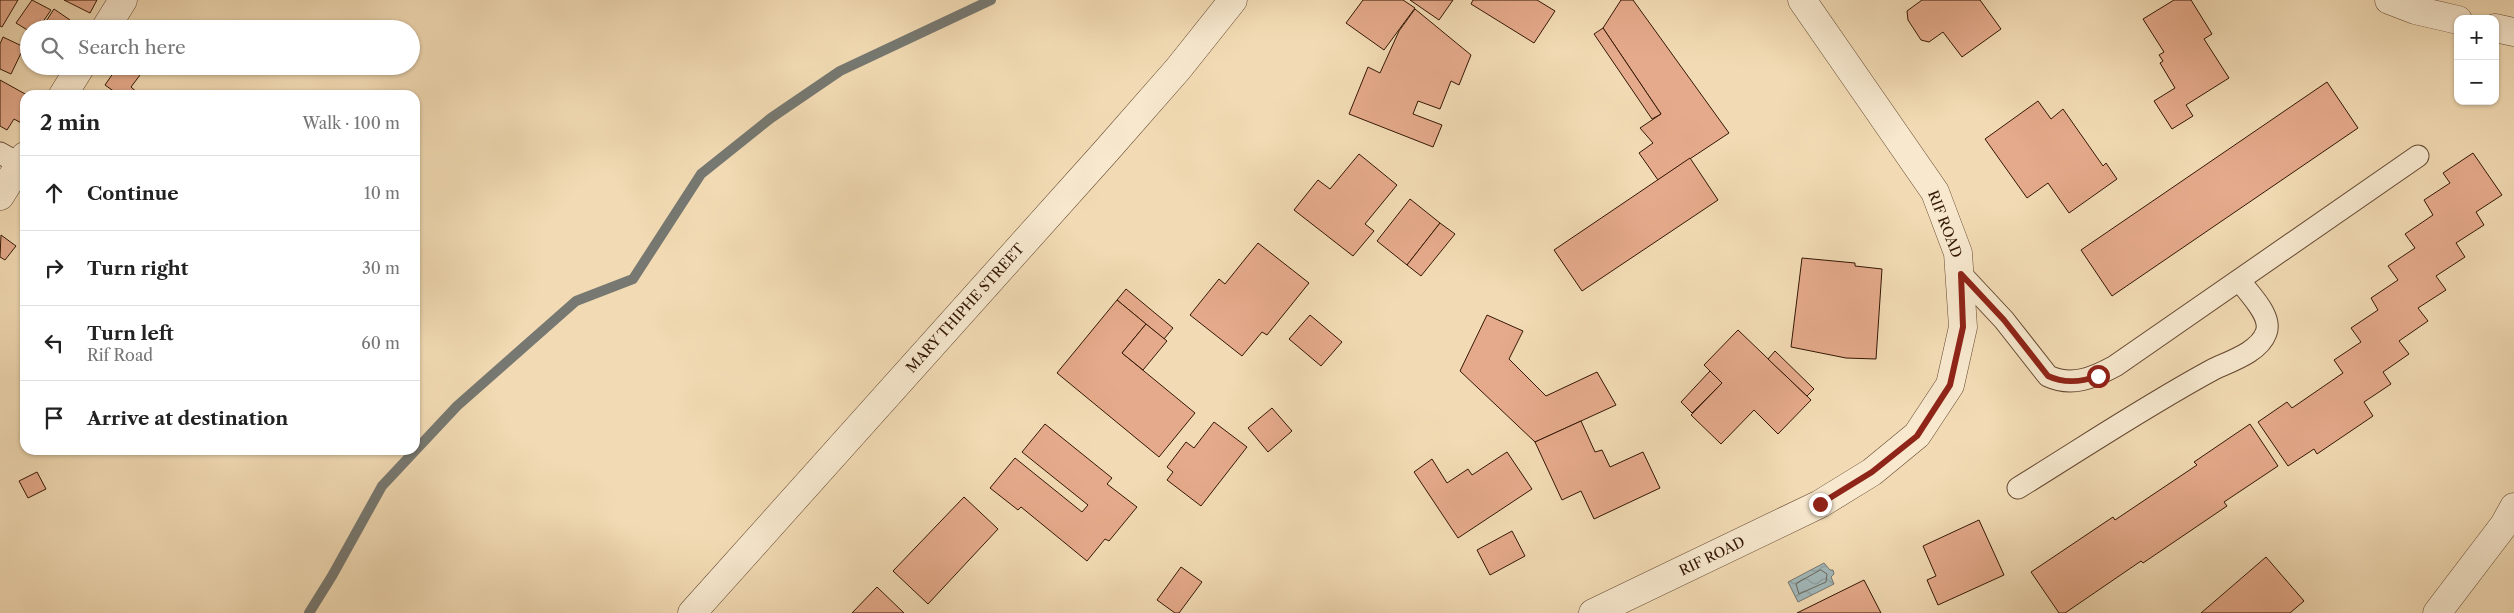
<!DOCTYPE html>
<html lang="en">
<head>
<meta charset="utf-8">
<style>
	:root { --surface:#fff; --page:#f6f6f6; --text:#222; --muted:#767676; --line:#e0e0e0 }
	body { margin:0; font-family:"Libre Caslon Text",serif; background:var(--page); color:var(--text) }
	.controls { position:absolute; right:15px; top:15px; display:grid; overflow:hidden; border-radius:10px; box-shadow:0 1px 4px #0004 }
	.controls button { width:45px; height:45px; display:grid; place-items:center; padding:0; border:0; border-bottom:1px solid var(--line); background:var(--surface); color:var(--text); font:25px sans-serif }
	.stop { position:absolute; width:15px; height:15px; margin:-11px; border:4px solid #8f2418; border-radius:50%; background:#fff }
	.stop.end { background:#8f2418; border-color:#fff; box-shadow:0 1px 5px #0008 }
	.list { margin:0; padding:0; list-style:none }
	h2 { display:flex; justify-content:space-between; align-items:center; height:65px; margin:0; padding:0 20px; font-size:21px }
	h2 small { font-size:16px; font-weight:400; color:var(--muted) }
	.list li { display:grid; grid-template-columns:32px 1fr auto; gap:15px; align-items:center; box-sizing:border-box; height:75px; padding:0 20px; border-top:1px solid var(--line) }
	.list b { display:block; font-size:19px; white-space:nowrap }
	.list p { margin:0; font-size:16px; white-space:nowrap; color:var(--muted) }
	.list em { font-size:16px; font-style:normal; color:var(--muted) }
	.icon { flex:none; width:28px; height:28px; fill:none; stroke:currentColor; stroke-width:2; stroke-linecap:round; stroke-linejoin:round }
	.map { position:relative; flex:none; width:2514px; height:613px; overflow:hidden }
	.search { position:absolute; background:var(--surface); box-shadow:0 1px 4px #0004; left:20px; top:20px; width:400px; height:55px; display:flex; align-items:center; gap:12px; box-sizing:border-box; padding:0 18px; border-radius:28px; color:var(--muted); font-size:19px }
	.panel { position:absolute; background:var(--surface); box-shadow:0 1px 4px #0004; left:20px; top:90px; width:400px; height:365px; border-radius:15px }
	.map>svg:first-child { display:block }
</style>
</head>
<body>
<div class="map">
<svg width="2514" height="613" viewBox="0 0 2514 613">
	<defs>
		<pattern id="water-waves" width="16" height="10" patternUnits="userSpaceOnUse" patternTransform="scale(1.25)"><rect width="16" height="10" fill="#a2b8b9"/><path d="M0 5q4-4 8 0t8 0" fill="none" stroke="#8c9d9d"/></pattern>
	</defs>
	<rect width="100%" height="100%" fill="#f2dbb4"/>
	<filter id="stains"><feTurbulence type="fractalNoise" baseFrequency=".004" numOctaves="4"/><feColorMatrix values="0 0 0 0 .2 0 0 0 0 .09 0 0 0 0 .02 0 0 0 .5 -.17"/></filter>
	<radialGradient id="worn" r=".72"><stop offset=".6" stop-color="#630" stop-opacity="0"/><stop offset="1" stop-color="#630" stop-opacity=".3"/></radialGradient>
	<!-- water -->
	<polygon fill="url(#water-waves)" stroke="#767871" points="1824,563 1830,570 1833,570 1834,574 1831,577 1834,584 1798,602 1788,582"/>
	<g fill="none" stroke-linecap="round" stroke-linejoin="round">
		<!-- shore -->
		<polygon stroke="#6b685e" stroke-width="1" points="1821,570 1827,574 1826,582 1799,594 1796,584"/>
		<!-- stream -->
		<polyline stroke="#767871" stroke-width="10" points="309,613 332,576 382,486 457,406 576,301 633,279 701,174 771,118 840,71 991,0"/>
	</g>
	<!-- building -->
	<g fill="#e5aa8b" stroke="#341704">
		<polygon points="0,0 18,0 2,27 0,26"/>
		<polygon points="32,0 51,10 38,29 29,29 29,31 16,23"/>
		<polygon points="64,0 97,0 90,13"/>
		<polygon points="1363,0 1403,0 1415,8 1384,50 1346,23"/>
		<polygon points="1410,0 1453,0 1439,20"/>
		<polygon points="1473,0 1537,0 1555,11 1534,43 1471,4"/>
		<polygon points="1621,0 1633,0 1729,133 1658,180 1639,153 1653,143 1640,128 1661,114 1603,28"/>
		<polygon points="1980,0 2001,29 1962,57 1943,32 1929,42 1921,40 1908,20 1907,11 1922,0"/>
		<polygon points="2174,0 2191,0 2212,34 2204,39 2229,78 2186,105 2193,116 2172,129 2154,101 2175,88 2160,63 2163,61 2159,55 2164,52 2143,19"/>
		<polygon points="54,9 70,20 64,29 47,29 43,26"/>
		<polygon points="1415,9 1471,55 1459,85 1451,81 1440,109 1418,101 1413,114 1442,125 1433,147 1349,114 1368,67 1380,73 1399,31"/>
		<polygon points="1603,28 1661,114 1652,119 1594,34"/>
		<polygon points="3,37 24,47 11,74 0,69 0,44"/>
		<polygon points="118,66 146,67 131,87 140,95 119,95 105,85"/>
		<polygon points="0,80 27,95 25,125 14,119 7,130 0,126"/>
		<polygon points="2327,82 2358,128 2112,296 2081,250"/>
		<polygon points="2038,101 2051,119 2063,109 2103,166 2106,163 2117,179 2069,213 2048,183 2027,198 1985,139"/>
		<polygon points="2473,153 2502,195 2476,212 2484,225 2456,243 2465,257 2436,276 2446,290 2418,308 2428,321 2399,341 2409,354 2383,372 2391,384 2364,402 2373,416 2317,454 2314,449 2288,466 2258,422 2287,402 2292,408 2343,373 2334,360 2361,342 2351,328 2378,310 2371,298 2398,280 2388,266 2415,248 2405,234 2433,215 2424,200 2450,183 2443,173"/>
		<polygon points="1359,154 1397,185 1365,224 1374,231 1353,256 1294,210 1318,180 1330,189"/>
		<polygon points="1690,158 1718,200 1582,291 1554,250"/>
		<polygon points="1410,199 1440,223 1407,265 1377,241"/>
		<polygon points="1440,223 1455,234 1421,276 1407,265"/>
		<polygon points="1,235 16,246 5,260 0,257"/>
		<polygon points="1258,243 1309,283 1267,335 1262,332 1242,356 1190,315 1219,279 1225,284"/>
		<polygon points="1802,258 1855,263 1855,266 1882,269 1876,359 1846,358 1791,347"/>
		<polygon points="1126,289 1173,328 1164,339 1117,300"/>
		<polygon points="1117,300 1146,324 1122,353 1195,413 1159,457 1057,373"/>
		<polygon points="1310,315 1342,342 1321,366 1289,339"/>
		<polygon points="1487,315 1523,331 1509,359 1546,396 1597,372 1616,405 1535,442 1460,371"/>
		<polygon points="1146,324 1167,341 1143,370 1122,353"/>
		<polygon points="1738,330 1811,400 1778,434 1754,410 1721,444 1691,415 1722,383 1704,365"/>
		<polygon points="1775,351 1814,389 1807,396 1768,359"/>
		<polygon points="1710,371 1722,383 1692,413 1681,402"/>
		<polygon points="1272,408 1292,431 1268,452 1248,428"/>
		<polygon points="1581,421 1595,452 1602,450 1610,467 1643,452 1660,488 1594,519 1581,491 1562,500 1535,442"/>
		<polygon points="1214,422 1247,447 1201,506 1167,480 1173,472 1167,467 1186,442 1194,448"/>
		<polygon points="1045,424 1112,478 1107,484 1137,507 1109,541 1105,539 1087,561 1021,507 1018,510 990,488 1015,458 1082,512 1088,505 1022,452"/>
		<polygon points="2250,424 2278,466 2224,502 2227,506 2143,563 2141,561 2065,613 2059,613 2031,572 2113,517 2115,520 2197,465 2194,462"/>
		<polygon points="1507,452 1532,489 1458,538 1414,472 1432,459 1447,483 1468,469 1472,475"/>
		<polygon points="37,472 46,489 28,498 19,481"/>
		<polygon points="964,497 998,529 928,604 893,571"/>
		<polygon points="1979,520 2004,575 1938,605 1927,580 1936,576 1923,546"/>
		<polygon points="1512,531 1525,556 1490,575 1477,550"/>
		<polygon points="2266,557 2304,601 2290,613 2201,613"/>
		<polygon points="1181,567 1202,582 1179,613 1175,613 1157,600"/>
		<polygon points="1864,580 1881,613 1797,613"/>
		<polygon points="877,587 904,613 852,613"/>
	</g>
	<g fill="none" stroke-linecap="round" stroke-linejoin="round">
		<defs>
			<g id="service">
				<polyline points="0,153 20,164"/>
				<path d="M1961,274L2004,320L2048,376C2072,387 2093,378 2115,366L2418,156"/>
				<path d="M2018,488C2083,448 2147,405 2214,369C2231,361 2259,352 2266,333C2273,316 2249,294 2240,281"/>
			</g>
			<g id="minor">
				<polyline points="2389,0 2415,10 2458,20"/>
				<polyline points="2495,28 2514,32"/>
				<polyline points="105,29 123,0"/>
				<polyline points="63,95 81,66"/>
				<polyline points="0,196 25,156"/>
				<polyline points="1593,613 1820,504 1872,472 1917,435 1950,385 1963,327 1958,253 1935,192 1802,0"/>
				<polyline points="2437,613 2504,525 2514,507"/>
			</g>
			<polyline id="tertiary" points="692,613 1107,150 1178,69 1233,0"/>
		</defs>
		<!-- service casing -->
		<use href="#service" stroke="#644830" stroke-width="23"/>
		<!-- minor casing -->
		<use href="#minor" stroke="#644830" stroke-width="29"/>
		<!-- tertiary casing -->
		<use href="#tertiary" stroke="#644830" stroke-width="29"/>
		<!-- service -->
		<use href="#service" stroke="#f7e8ce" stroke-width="21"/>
		<!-- minor -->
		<use href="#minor" stroke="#f7e8ce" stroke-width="28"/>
		<!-- tertiary -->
		<use href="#tertiary" stroke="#f7e8ce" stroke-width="28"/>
	</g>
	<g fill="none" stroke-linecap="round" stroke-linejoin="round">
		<!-- route -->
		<path stroke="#8f2418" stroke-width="6" d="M1820,504L1872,472L1917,436L1950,385L1963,327L1961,274L2004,320L2048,376C2065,384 2081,382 2098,376"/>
	</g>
	<g text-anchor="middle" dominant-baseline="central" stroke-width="4.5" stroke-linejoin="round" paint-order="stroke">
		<!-- street labels -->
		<g font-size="14" fill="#341704" stroke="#f7e8ce">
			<text transform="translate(1945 224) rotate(69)">RIF ROAD</text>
			<text transform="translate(965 308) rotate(-48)">MARY THIPHE STREET</text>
			<text transform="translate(1712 556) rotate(-26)">RIF ROAD</text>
		</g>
	</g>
	<rect width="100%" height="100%" filter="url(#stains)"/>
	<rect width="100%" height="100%" fill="url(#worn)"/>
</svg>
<div class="controls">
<button>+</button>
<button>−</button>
</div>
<div class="stop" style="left:2098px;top:376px"></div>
<div class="stop end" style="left:1820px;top:504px"></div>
<div class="search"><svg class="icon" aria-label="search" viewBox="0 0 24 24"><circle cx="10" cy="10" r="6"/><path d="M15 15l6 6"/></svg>Search here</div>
<section class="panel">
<h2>2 min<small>Walk · 100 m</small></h2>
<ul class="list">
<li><svg class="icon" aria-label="ahead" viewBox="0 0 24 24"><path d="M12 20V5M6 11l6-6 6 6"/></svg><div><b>Continue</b></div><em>10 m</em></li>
<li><svg class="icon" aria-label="right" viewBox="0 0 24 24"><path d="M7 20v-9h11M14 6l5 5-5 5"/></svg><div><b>Turn right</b></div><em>30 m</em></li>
<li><svg class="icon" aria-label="left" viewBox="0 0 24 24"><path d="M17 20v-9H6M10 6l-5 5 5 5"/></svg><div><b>Turn left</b><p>Rif Road</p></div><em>60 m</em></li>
<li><svg class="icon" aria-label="arrive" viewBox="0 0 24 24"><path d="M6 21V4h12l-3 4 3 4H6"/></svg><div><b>Arrive at destination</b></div></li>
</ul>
</section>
</div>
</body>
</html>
